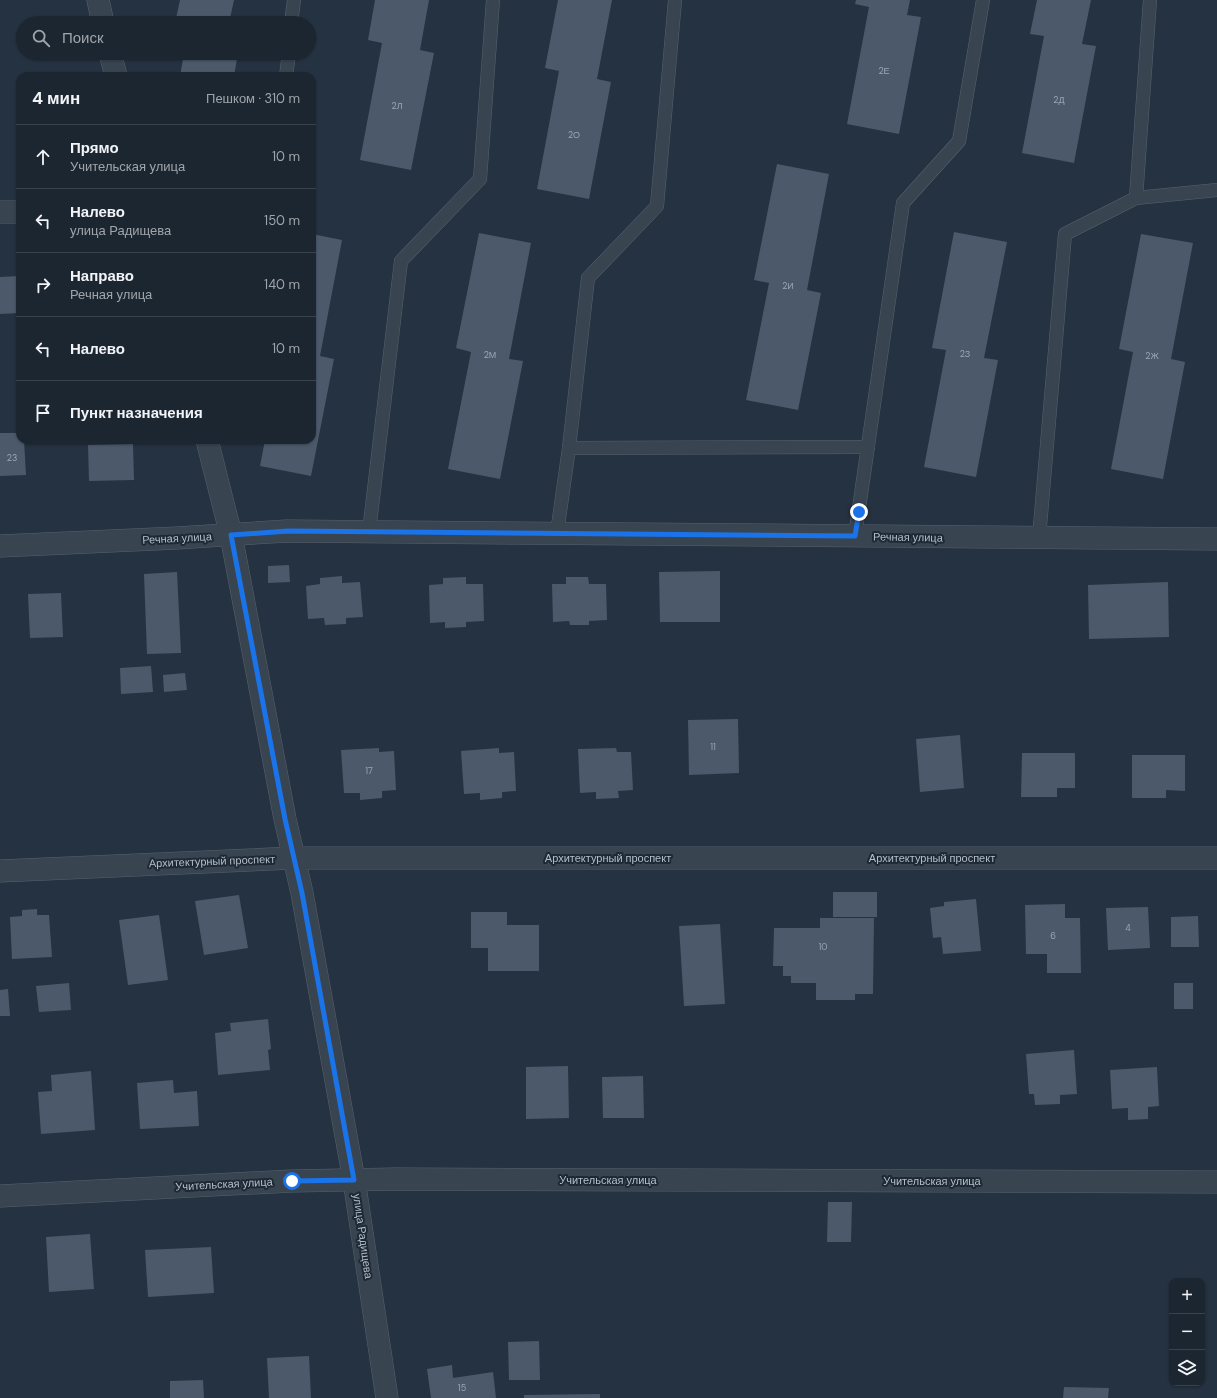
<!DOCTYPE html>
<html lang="ru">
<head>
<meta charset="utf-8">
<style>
	:root { --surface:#1c2631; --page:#29323d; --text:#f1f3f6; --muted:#a0a5ab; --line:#3a434d }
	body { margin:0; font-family:"DM Sans",sans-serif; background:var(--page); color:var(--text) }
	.controls { position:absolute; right:12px; bottom:12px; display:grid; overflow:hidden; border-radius:8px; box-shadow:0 1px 3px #0004 }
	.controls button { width:36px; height:36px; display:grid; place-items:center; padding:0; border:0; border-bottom:1px solid var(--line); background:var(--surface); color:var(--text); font:20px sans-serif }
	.stop { position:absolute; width:12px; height:12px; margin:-9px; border:3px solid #1a73e8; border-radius:50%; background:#fff }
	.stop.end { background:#1a73e8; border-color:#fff; box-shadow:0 1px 4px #0008 }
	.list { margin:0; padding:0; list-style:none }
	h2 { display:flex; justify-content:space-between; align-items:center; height:52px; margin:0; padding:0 16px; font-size:17px }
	h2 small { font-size:13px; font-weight:400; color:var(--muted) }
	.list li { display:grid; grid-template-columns:26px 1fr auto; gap:12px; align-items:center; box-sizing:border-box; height:64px; padding:0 16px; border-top:1px solid var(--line) }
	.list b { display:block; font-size:15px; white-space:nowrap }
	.list p { margin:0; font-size:13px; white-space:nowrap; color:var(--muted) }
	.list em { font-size:13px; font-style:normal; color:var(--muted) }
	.icon { flex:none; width:22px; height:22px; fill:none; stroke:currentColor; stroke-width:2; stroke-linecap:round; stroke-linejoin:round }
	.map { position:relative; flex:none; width:1217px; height:1398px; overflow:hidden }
	.search { position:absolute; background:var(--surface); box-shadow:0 1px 3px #0004; left:16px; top:16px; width:300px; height:44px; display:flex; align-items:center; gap:10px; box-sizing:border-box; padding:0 14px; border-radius:22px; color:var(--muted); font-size:15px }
	.panel { position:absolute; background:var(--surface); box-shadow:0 1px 3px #0004; left:16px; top:72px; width:300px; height:372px; border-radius:12px }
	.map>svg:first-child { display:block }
</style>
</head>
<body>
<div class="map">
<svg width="1217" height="1398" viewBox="0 0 1217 1398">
	<rect width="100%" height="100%" fill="#253241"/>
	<!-- building -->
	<g fill="#4b596a">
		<polygon points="180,0 234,0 229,23 175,23"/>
		<polygon points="375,0 429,0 420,50 434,53 411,170 360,160 382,43 368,40"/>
		<polygon points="558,0 612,0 597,79 611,82 589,199 537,189 559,71 545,68"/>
		<polygon points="856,0 910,0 907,15 921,17 899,134 847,124 869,7 855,4"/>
		<polygon points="1037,0 1091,0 1082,44 1096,46 1074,163 1022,153 1044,36 1030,34"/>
		<polygon points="184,53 238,53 234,76 180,76"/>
		<polygon points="777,164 829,174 807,290 821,293 798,410 746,400 769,283 754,280"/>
		<polygon points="954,232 1007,242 984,358 998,360 976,477 924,467 946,350 932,348"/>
		<polygon points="479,233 531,243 509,359 523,361 500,479 448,469 471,352 456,348"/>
		<polygon points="312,234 342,240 320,356 334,359 311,476 260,466 265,440 312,440"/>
		<polygon points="1141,234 1193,243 1171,359 1185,362 1163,479 1111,469 1133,352 1119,349"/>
		<polygon points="20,276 20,313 0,314 0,277"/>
		<polygon points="0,433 20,433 20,440 24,440 26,475 0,476"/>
		<polygon points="133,444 134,480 89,481 88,445"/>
		<polygon points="289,565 290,582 268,583 268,566"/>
		<polygon points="720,571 720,622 660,622 659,572"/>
		<polygon points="177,572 181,653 147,654 144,574"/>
		<polygon points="342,576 342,583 360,582 363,617 346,618 346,624 325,625 324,618 308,619 306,586 320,584 320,578"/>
		<polygon points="466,577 466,584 483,584 484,621 466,622 466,627 445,628 445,622 430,623 429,585 443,584 443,578"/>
		<polygon points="566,577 588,577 589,584 606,584 607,620 589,621 589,625 570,625 569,621 553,622 552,584 566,584"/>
		<polygon points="1168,582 1169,637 1089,639 1088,585"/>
		<polygon points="61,593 63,637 30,638 28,594"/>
		<polygon points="151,666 153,692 121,694 120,668"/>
		<polygon points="185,673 187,690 164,692 163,675"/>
		<polygon points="738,719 739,773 689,775 688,720"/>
		<polygon points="960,735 964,788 920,792 916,739"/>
		<polygon points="379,748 379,752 394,751 396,790 382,791 382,798 360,800 360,793 344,793 341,750"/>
		<polygon points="499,748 499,753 514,752 516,791 502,792 502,798 480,800 480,793 464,794 461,751"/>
		<polygon points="616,748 617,752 631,752 633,790 618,791 619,798 596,799 596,792 580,793 578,749"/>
		<polygon points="1022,753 1075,753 1075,788 1057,788 1057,797 1021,797"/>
		<polygon points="1132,755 1185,755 1185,791 1166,790 1166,798 1132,798"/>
		<rect x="833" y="892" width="44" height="25"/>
		<polygon points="239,895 248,948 204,955 195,901"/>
		<polygon points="976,899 981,951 943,954 941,937 933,938 930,908 944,906 944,902"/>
		<polygon points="1065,904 1065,918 1080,918 1081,973 1047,973 1047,954 1026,954 1025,905"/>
		<polygon points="1148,907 1150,948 1108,950 1106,908"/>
		<polygon points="37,909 37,915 49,915 52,957 12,959 10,917 22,916 22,910"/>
		<polygon points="471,912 507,912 507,925 539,925 539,971 488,971 488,948 471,948"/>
		<polygon points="159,915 168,980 128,985 119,920"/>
		<polygon points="1198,916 1199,947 1171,947 1171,917"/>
		<polygon points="820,918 874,918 873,994 855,994 855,1000 816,1000 816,983 791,983 791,976 783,976 783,966 773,966 774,928 820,928"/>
		<polygon points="720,924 725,1004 684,1006 679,926"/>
		<polygon points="69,983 71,1010 39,1012 36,986"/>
		<rect x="1174" y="983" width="19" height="26"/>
		<polygon points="8,989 10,1016 0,1016 0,990"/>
		<polygon points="268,1019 271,1049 268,1050 270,1070 218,1075 215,1033 231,1031 230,1023"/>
		<polygon points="1074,1050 1077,1094 1060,1095 1060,1104 1035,1105 1034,1094 1029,1094 1026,1054"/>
		<polygon points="568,1066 569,1118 526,1119 526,1067"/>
		<polygon points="1157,1067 1159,1106 1148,1107 1148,1119 1128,1120 1128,1108 1112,1109 1110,1070"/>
		<polygon points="91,1071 95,1130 41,1134 38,1092 52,1091 51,1075"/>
		<polygon points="643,1076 644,1118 603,1118 602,1077"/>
		<polygon points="173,1080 174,1093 197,1091 199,1126 140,1129 137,1083"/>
		<polygon points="828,1202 852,1202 851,1242 827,1242"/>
		<polygon points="90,1234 94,1289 49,1292 46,1237"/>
		<polygon points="211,1247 214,1293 148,1297 145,1250"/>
		<polygon points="539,1341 540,1380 509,1380 508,1342"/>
		<polygon points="309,1356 311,1398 269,1398 267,1358"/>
		<polygon points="452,1365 453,1378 493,1372 496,1398 431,1398 427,1369"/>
		<polygon points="203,1380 204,1398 170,1398 170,1381"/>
		<polygon points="1064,1387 1109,1388 1108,1398 1063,1398"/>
		<polygon points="600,1394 600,1398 524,1398 524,1395"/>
	</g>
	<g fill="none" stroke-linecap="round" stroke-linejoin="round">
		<defs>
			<g id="service">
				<polyline points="1150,0 1136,198 1217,190"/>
				<polyline points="291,23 294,0"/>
				<polyline points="286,76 289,53"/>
				<polyline points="569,448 588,278 657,206 675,0"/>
				<polyline points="369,532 401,261 480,179 493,0"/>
				<polyline points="557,533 569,448 868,447"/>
				<polyline points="855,536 903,203 959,141 983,0"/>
				<polyline points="1039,538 1065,234 1136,198"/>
			</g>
			<g id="minor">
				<polyline points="0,212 20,212"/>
				<polyline points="0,546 177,538 287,531 1217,539"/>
				<polyline points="0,871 293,858 1217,858"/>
				<polyline points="0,1196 292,1181 396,1179 1217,1182"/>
			</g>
			<g id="tertiary">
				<polyline points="98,0 103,23"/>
				<polyline points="110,53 116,76"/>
				<polyline points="207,440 231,535 285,819 302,893 354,1180 387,1398"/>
			</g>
		</defs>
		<!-- service casing -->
		<use href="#service" stroke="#57626e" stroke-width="14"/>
		<!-- minor casing -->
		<use href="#minor" stroke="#57626e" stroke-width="23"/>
		<!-- tertiary casing -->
		<use href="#tertiary" stroke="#57626e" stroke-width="23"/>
		<!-- service -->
		<use href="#service" stroke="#394451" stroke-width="13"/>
		<!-- minor -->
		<use href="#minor" stroke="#394451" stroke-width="22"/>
		<!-- tertiary -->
		<use href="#tertiary" stroke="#394451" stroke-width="22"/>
	</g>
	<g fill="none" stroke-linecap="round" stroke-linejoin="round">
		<!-- route -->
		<polyline stroke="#1a73e8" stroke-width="5" points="292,1181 354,1180 302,893 285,819 231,535 288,531 855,536 859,512"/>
	</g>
	<g text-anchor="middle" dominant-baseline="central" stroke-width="4" stroke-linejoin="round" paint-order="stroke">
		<!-- number labels -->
		<g font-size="9" fill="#9ba6b3">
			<text x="884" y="71">2Е</text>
			<text x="1059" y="100">2Д</text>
			<text x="397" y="106">2Л</text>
			<text x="574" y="135">2О</text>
			<text x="788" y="286">2И</text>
			<text x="965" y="354">2З</text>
			<text x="490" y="355">2М</text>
			<text x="1152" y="356">2Ж</text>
			<text x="12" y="458">23</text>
			<text x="713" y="747">11</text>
			<text x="369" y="771">17</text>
			<text x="1128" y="928">4</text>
			<text x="1053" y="936">6</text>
			<text x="823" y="947">10</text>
			<text x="462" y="1388">15</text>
		</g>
		<!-- street labels -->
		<g font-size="11" fill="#b6bfcb" stroke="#1e2936">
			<text transform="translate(908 537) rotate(1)">Речная улица</text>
			<text transform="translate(177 538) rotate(-3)">Речная улица</text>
			<text x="608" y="858">Архитектурный проспект</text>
			<text x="932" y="858">Архитектурный проспект</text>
			<text transform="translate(212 861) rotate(-2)">Архитектурный проспект</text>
			<text x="608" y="1180">Учительская улица</text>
			<text x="932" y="1181">Учительская улица</text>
			<text transform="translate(224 1184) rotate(-3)">Учительская улица</text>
			<text transform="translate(363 1236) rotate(82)">улица Радищева</text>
		</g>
	</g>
</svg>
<div class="controls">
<button>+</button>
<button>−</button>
<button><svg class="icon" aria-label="layers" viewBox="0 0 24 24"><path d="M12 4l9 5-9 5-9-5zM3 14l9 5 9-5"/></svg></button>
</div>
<div class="stop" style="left:292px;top:1181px"></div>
<div class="stop end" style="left:859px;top:512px"></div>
<div class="search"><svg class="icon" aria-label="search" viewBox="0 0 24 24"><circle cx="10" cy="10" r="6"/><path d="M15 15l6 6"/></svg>Поиск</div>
<section class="panel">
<h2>4 мин<small>Пешком · 310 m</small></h2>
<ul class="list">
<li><svg class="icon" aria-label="ahead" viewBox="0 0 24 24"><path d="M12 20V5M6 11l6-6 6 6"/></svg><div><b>Прямо</b><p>Учительская улица</p></div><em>10 m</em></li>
<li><svg class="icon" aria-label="left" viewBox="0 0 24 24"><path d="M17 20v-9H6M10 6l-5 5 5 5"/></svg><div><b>Налево</b><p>улица Радищева</p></div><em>150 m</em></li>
<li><svg class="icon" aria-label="right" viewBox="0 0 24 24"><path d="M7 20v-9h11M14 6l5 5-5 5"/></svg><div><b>Направо</b><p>Речная улица</p></div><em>140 m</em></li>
<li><svg class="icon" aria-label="left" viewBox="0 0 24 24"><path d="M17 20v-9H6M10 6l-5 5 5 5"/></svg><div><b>Налево</b></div><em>10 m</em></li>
<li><svg class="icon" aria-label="arrive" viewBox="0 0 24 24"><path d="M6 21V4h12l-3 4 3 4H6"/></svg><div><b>Пункт назначения</b></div></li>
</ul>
</section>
</div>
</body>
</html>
